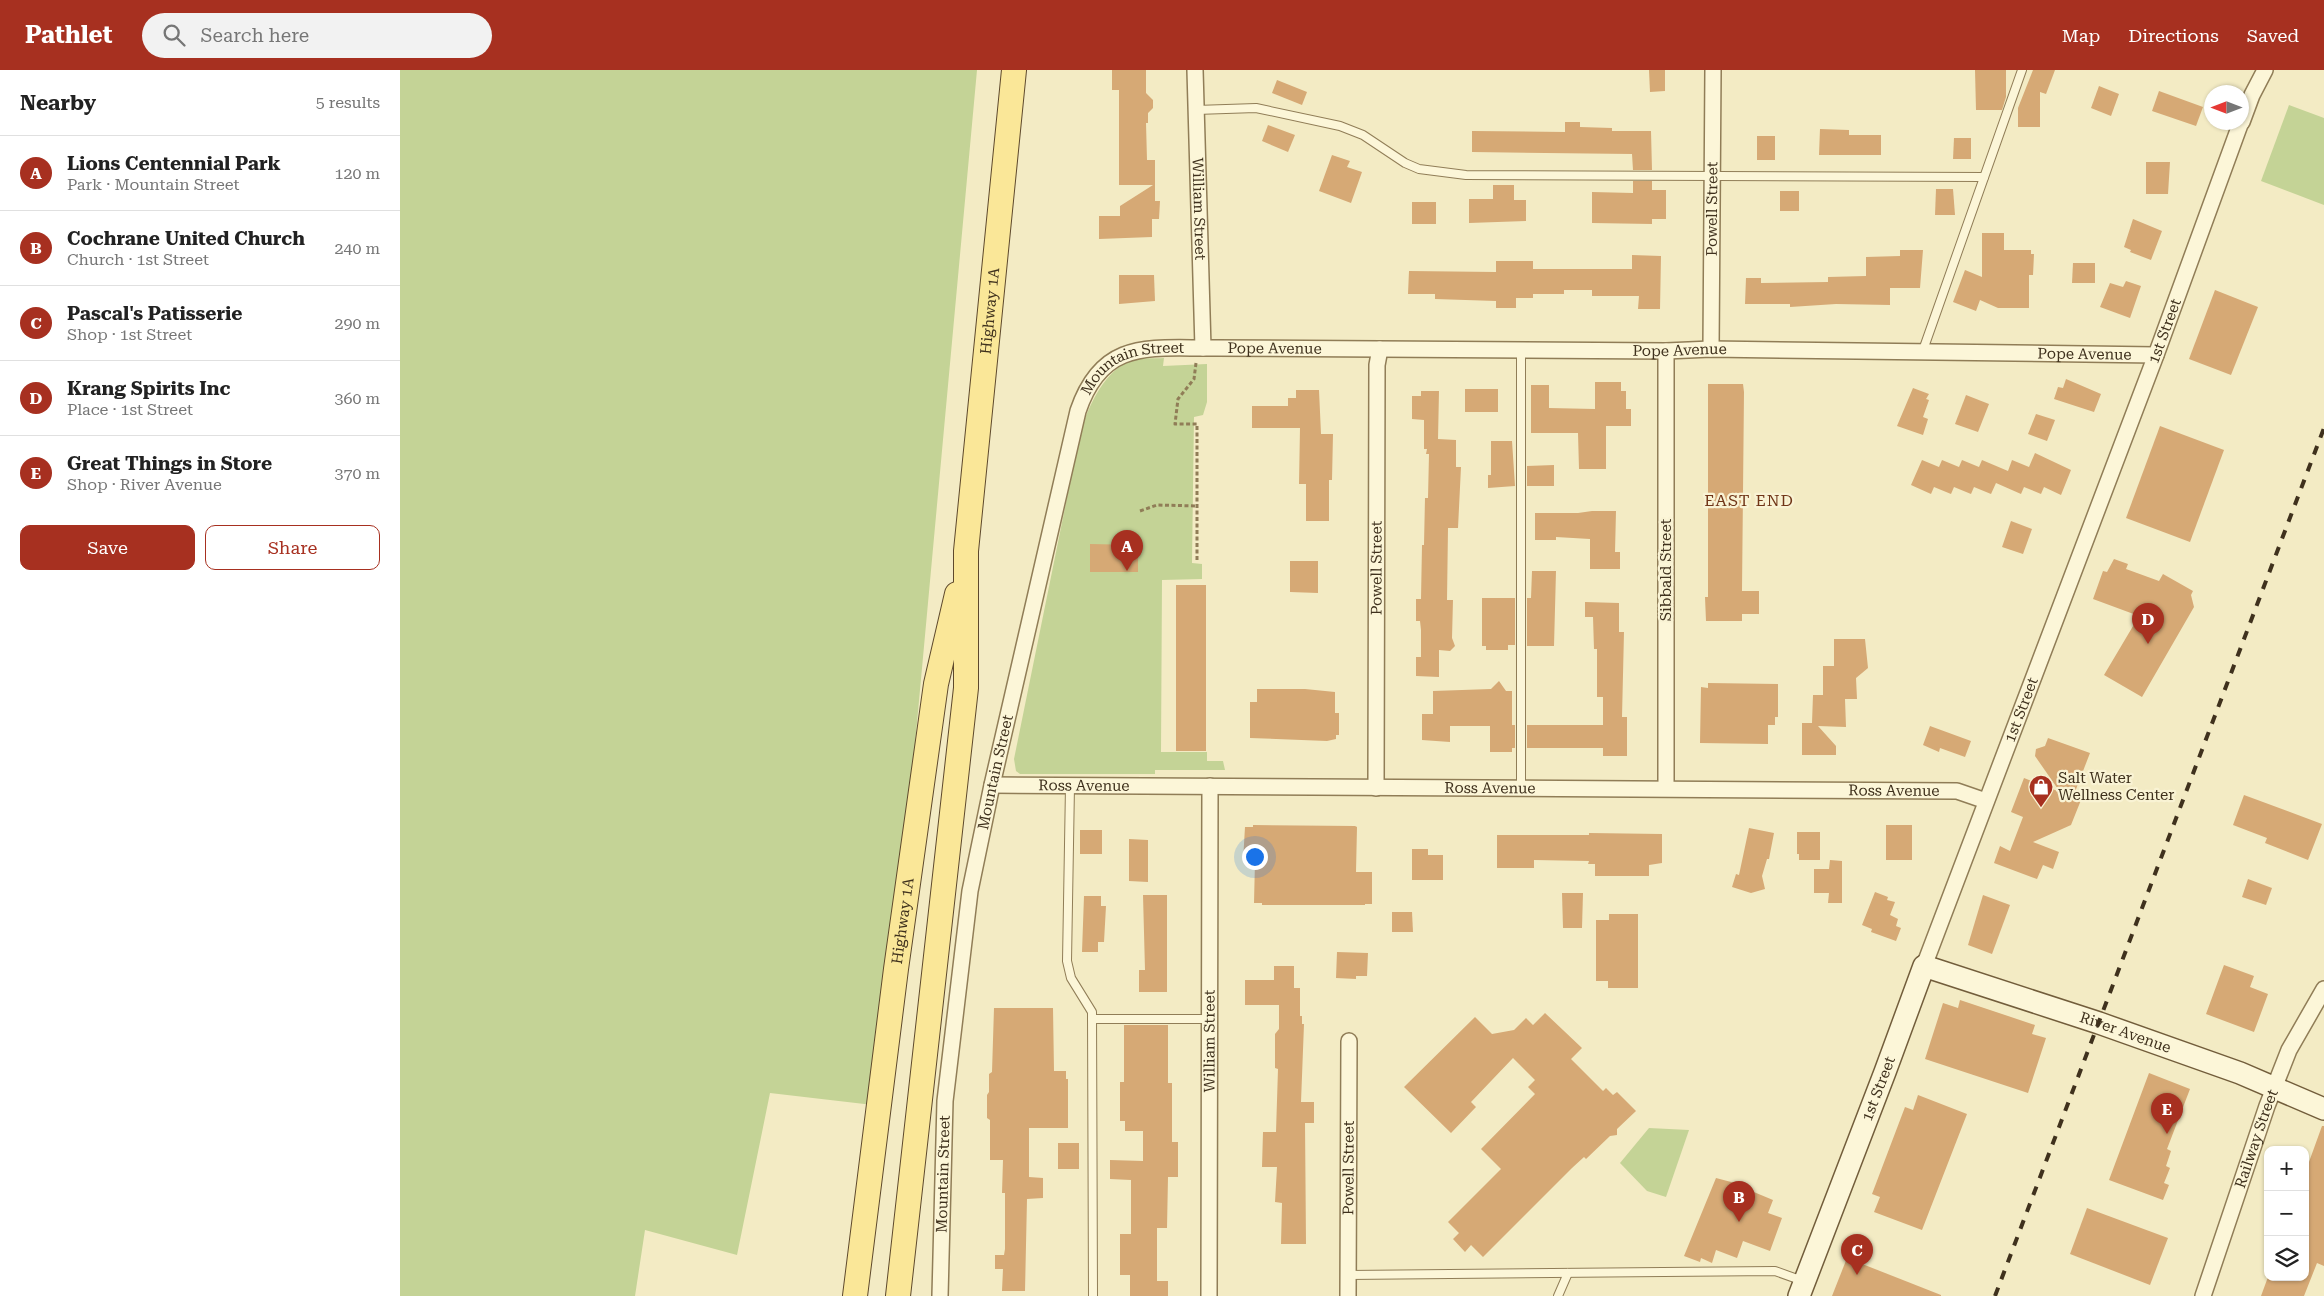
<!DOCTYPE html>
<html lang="en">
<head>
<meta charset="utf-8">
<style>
	:root { --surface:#fff; --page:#f2f2f2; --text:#222; --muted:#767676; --line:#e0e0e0; --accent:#a73020 }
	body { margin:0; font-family:"Roboto Serif",serif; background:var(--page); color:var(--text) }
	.controls { position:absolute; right:15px; bottom:15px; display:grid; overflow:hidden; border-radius:10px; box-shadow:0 1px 4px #0004 }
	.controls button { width:45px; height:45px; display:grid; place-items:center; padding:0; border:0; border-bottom:1px solid var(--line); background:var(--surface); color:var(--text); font:25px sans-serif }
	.compass { position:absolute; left:1804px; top:15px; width:45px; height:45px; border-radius:50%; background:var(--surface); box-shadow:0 1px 4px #0004; rotate:270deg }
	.you { position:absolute; left:854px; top:786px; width:18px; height:18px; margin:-12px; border:4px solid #fff; border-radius:50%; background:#1a73e8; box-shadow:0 0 0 8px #1a73e833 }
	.badge { display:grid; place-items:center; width:32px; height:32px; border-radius:50%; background:var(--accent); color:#fff; font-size:16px; font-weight:700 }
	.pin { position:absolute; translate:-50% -41px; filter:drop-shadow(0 1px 2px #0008) }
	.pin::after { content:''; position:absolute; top:26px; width:18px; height:15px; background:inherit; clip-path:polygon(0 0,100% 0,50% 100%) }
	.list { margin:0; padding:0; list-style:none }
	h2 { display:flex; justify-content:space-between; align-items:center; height:65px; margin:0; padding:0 20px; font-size:21px }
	h2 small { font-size:16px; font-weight:400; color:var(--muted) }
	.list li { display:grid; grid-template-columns:32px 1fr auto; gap:15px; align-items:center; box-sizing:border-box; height:75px; padding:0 20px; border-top:1px solid var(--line) }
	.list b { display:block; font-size:19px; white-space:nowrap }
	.list p { margin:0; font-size:16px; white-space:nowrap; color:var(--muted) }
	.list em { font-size:16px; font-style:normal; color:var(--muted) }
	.actions { display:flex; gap:10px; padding:15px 20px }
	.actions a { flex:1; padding:11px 0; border:1px solid var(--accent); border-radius:10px; text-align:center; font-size:18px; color:var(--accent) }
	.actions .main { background:var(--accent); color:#fff }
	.icon { flex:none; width:28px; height:28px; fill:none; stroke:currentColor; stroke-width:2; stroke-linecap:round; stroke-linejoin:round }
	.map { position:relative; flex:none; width:1924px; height:1226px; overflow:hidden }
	header { display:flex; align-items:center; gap:30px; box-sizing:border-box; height:70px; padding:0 25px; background:var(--accent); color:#fff }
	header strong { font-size:24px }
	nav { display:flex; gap:28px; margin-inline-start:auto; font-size:18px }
	.search { width:350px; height:45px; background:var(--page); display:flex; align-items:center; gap:12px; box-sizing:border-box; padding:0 18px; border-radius:28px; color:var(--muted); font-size:19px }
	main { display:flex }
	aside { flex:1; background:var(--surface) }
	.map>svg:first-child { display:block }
</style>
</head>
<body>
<header>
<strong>Pathlet</strong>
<div class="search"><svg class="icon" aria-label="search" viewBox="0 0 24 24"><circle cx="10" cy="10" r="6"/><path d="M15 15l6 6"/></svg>Search here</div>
<nav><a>Map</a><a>Directions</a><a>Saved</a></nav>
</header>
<main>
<aside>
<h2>Nearby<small>5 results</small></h2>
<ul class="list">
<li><span class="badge">A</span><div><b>Lions Centennial Park</b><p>Park · Mountain Street</p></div><em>120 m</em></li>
<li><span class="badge">B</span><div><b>Cochrane United Church</b><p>Church · 1st Street</p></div><em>240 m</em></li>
<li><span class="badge">C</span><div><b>Pascal's Patisserie</b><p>Shop · 1st Street</p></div><em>290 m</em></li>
<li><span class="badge">D</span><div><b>Krang Spirits Inc</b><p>Place · 1st Street</p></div><em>360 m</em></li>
<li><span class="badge">E</span><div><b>Great Things in Store</b><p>Shop · River Avenue</p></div><em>370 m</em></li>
</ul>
<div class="actions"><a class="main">Save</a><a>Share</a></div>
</aside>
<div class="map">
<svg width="1924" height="1226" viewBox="0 0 1924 1226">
	<rect width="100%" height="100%" fill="#f3ebc4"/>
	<!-- green -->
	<g fill="#c4d396">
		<polygon points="0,0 577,0 513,696 473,1035 370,1023 337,1185 245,1160 235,1226 0,1226"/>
		<polygon points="1889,35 1924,48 1924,135 1861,111"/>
		<path d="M764,288L763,296L807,294V332L803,345L794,347L792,493L802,494V509L762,510L761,682H807V691H823L825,700H755V704H620L616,701L614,689L681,359C690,334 705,299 733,290C742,287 754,289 764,288Z"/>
		<polygon points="1249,1058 1289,1060 1266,1127 1247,1121 1220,1093"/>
	</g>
	<!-- building -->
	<g fill="#d6a975">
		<polygon points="712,0 746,0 746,23 753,30 753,38 748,43 748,53 746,53 747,90 755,90 755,131 760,131 759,149 752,149 752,167 699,169 699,146 720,146 720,136 753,115 719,115 719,20 712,20"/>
		<polygon points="1249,0 1265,0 1265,21 1250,22"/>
		<polygon points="1575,0 1606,0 1606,27 1602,40 1576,40"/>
		<polygon points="1633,0 1655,0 1646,24 1640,22 1640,57 1618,57 1618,38"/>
		<polygon points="877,10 907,22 902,35 872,23"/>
		<polygon points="1699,16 1719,24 1711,46 1691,38"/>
		<polygon points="1759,21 1803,37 1796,56 1752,41"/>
		<polygon points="1165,52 1180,52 1180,57 1212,58 1212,61 1251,61 1252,100 1233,100 1232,84 1072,82 1072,61 1165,62"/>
		<polygon points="868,55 895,65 888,82 862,71"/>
		<polygon points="1420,59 1449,60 1449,65 1481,65 1481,85 1419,85"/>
		<rect x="1357" y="66" width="18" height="24"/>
		<polygon points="1554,68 1571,68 1571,89 1553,89"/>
		<polygon points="932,85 950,91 947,97 962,102 951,133 919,121"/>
		<polygon points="1746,92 1770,92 1768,124 1746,124"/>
		<polygon points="1233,111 1252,111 1252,120 1266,120 1266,149 1252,149 1252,154 1192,153 1192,122 1233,123"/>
		<polygon points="1093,115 1114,115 1114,130 1126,130 1126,151 1069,153 1069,129 1093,129"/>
		<polygon points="1536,119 1553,119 1555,145 1535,145"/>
		<rect x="1380" y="121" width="19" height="20"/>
		<rect x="1012" y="132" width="24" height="22"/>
		<polygon points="1733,149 1762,161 1751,190 1730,182 1731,180 1724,177"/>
		<polygon points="1582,163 1604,163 1604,180 1631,180 1631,184 1634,184 1633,205 1629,205 1629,238 1598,238 1580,230 1576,241 1553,232 1565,200 1582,207"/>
		<polygon points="1500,180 1523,180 1520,218 1490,218 1490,235 1436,234 1390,237 1390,234 1345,234 1346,208 1361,208 1361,213 1428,212 1428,207 1466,206 1466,187 1500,186"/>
		<polygon points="1232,185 1261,186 1260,239 1238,239 1239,226 1192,226 1192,220 1164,220 1164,224 1133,224 1133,228 1116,228 1116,238 1096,238 1096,231 1035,229 1035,224 1008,224 1009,201 1096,202 1096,191 1133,191 1133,199 1232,199"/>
		<polygon points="1673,193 1695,193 1695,213 1672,213"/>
		<polygon points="719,205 754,205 755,231 719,234"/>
		<polygon points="1726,211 1741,216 1730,248 1700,237 1710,213 1723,217"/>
		<polygon points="1815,220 1858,237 1831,305 1789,289"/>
		<polygon points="1666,309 1701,324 1694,342 1654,329 1658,317 1663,318"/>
		<polygon points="1195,312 1221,312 1221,321 1226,321 1226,339 1231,339 1231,356 1206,356 1206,399 1179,399 1178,363 1131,363 1131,315 1149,315 1149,338 1195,339"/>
		<polygon points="1308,314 1343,314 1344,322 1342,521 1359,521 1359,544 1342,544 1342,551 1306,551 1305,527 1308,527"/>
		<polygon points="1513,318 1529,324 1526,329 1529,330 1523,347 1528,349 1523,365 1497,356"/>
		<rect x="1065" y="319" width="33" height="23"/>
		<polygon points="896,320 919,320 921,364 933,364 932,410 929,410 929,451 906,451 906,414 899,414 900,358 852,358 852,336 888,336 888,328 896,328"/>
		<polygon points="1021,321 1039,321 1038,369 1056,370 1056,397 1061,397 1058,458 1048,458 1047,530 1053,530 1052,568 1055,576 1050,581 1039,580 1039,607 1016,606 1016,587 1021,587 1021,560 1020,551 1016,551 1016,529 1021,529 1022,475 1024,475 1025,428 1028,428 1029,384 1026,384 1027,379 1024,379 1024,350 1012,349 1012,326 1021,326"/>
		<polygon points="1566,325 1589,334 1578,362 1555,354"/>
		<polygon points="1636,344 1655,350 1647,371 1628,364"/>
		<polygon points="1760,356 1824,380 1790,472 1726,448"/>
		<polygon points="1091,371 1112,371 1115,416 1088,418 1088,405 1091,405"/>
		<polygon points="1635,383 1671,400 1661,425 1644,417 1641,424 1624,417 1621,424 1596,413 1591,424 1574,417 1571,424 1554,417 1551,424 1534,417 1531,424 1511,415 1522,390 1539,397 1542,390 1559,397 1562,390 1579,397 1582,390 1608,401 1612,390 1629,397"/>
		<polygon points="1154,395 1154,416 1127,416 1127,396"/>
		<polygon points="1192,441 1216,441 1215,482 1220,482 1220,499 1190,499 1190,469 1156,467 1156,470 1135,470 1135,443 1178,443"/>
		<polygon points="1611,451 1632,459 1623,484 1602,477"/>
		<polygon points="690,474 738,475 738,502 690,502"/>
		<polygon points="1714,489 1728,494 1726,499 1759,511 1763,504 1793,521 1791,525 1794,537 1742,627 1704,605 1739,546 1693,529 1703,501 1707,502"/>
		<polygon points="890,491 918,491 918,523 890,522"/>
		<polygon points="1132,501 1156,501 1154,576 1127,576 1127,528 1131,528"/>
		<rect x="776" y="515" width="30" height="166"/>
		<polygon points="1082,528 1115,528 1115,575 1108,575 1108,580 1086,580 1086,576 1082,576"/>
		<polygon points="1185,532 1219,533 1219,562 1224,562 1222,647 1227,647 1227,686 1203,686 1203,678 1127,678 1127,655 1203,655 1203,627 1197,627 1197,579 1194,579 1193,547 1185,547"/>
		<polygon points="1434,569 1465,569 1468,598 1456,608 1457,629 1445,629 1446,657 1418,656 1436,676 1436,685 1402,685 1402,653 1412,653 1413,625 1423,625 1423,596 1434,596"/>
		<polygon points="1099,611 1106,621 1112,621 1112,655 1115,655 1115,678 1112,678 1112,682 1090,682 1090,656 1050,656 1050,672 1022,670 1022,644 1033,644 1033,621 1091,619"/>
		<polygon points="1308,613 1378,614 1378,647 1375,647 1375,655 1368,655 1368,674 1300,673 1301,617 1308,618"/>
		<polygon points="857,619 905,619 935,622 935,643 939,643 939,665 936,665 936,669 927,671 850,668 850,632 857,632"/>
		<polygon points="1530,656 1571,671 1565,687 1540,678 1539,682 1523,675"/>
		<polygon points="1648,668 1690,683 1673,727 1681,730 1671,755 1633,772 1659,782 1653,799 1643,795 1637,809 1594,793 1600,776 1610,781 1623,747 1611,742 1624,708 1660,722 1635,686 1636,679 1645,676"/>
		<polygon points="1844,725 1922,754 1908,790 1865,773 1867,768 1833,755"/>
		<polygon points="853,755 955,756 957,757 956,802 972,802 972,834 965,834 965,835 862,835 862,833 854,833 855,791 843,791 845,757 853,757"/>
		<rect x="1486" y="755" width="26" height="35"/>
		<polygon points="1349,758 1374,763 1369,789 1367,789 1362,806 1365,819 1351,823 1332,817 1336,804 1339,805"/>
		<rect x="680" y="760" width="22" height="24"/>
		<polygon points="1397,762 1420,762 1420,790 1399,790 1399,784 1397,784"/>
		<polygon points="1189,763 1262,764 1262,793 1249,795 1249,806 1195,806 1195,794 1188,794 1189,791 1134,790 1134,798 1097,798 1097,765 1189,765"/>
		<polygon points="729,769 748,770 748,812 729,811"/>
		<polygon points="1012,779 1028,779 1028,785 1043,785 1043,810 1012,810"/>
		<polygon points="1430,790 1442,791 1442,833 1428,833 1429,823 1414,823 1414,799 1429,799"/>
		<polygon points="1848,809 1872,818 1866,835 1842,827"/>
		<polygon points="1475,822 1488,827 1487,830 1495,832 1490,845 1498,849 1496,856 1501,858 1496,871 1471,862 1472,859 1462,855"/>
		<polygon points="1162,823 1183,823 1182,858 1163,858"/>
		<polygon points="743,825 767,825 767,922 739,922 739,900 745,900"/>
		<polygon points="1583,825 1610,835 1592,884 1568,875"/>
		<polygon points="684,826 701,826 701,836 706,836 704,872 698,872 698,882 682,882"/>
		<polygon points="992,842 1012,842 1013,862 992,862"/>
		<polygon points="1209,844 1238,844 1238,918 1208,918 1208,911 1196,911 1196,850 1209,850"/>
		<polygon points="937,882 968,883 967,906 956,906 956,909 936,908"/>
		<polygon points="1824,895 1854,906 1850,917 1868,924 1854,962 1806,944"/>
		<polygon points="874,896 894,896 894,918 900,918 900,946 902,946 902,954 904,954 901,1032 914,1032 914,1053 905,1053 906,1174 881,1174 882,1133 875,1132 877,1097 862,1097 863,1062 876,1062 878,999 875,998 875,964 879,959 879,935 845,935 845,910 874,910"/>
		<polygon points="1560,930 1635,955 1632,964 1646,968 1628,1023 1525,989 1543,933 1558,938"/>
		<polygon points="594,938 653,938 654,1001 666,1001 666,1009 668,1009 668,1058 629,1058 629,1107 643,1108 643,1128 627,1129 625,1221 602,1221 603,1199 595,1199 595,1185 604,1185 605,1179 605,1123 602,1123 603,1090 590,1090 590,1050 587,1048 587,1025 589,1022 589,1004 592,1002"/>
		<polygon points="1145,943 1182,978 1171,989 1203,1021 1206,1018 1213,1025 1217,1022 1236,1041 1217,1059 1217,1065 1210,1066 1186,1089 1184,1087 1172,1098 1083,1187 1071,1175 1065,1182 1053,1169 1059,1163 1048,1152 1101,1099 1081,1079 1135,1024 1128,1017 1135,1010 1113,988 1071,1032 1076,1037 1051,1063 1004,1017 1075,947 1092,964 1114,960 1126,948 1133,955"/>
		<polygon points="724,955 768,955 768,1013 772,1013 772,1072 778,1072 778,1107 768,1107 767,1158 757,1158 757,1211 768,1211 768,1226 730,1226 730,1205 720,1205 720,1164 731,1164 731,1110 710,1109 710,1090 743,1091 743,1061 725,1061 725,1051 720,1051 720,1012 724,1012"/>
		<polygon points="1749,1003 1790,1019 1767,1079 1771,1081 1766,1096 1770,1098 1764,1113 1769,1115 1763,1130 1709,1110"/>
		<polygon points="1518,1025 1567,1044 1522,1160 1474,1142 1480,1127 1472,1124 1505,1037 1513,1040"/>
		<polygon points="1922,1056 1924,1056 1924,1196 1917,1193 1904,1226 1861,1226 1868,1207 1905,1207 1905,1103"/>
		<rect x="658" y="1073" width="21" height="26"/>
		<polygon points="1316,1108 1350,1117 1349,1120 1373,1130 1368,1143 1382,1148 1370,1181 1343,1171 1337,1188 1316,1180 1312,1193 1301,1188 1300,1192 1284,1186"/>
		<polygon points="1687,1138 1768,1168 1750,1215 1670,1184"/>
		<polygon points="1447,1188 1541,1225 1541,1226 1432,1226"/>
	</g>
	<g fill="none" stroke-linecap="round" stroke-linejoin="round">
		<defs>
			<g id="lane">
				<polyline points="796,40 856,38 940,56 963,65 1005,93 1019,99 1066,105 1584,107"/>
				<polyline points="1121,281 1121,718"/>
				<polyline points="1522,283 1622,0"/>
				<polyline points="670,716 667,891 671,908 692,942 693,1226"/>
				<polyline points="692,949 809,949"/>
				<polyline points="948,1205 1375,1201 1403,1211"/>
				<polyline points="1158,1226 1168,1203"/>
			</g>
			<g id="street">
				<path id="s1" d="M795,0L803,278"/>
				<polyline points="1842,52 1852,25 1865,0"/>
				<path id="s2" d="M1311,279L1313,0"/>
				<path id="s3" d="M592,715L1557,721L1586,731"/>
				<path id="s4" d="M976,718L977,295L980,279"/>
				<polyline points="1266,718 1266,281"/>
				<path id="s5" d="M1524,896L1756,285L1841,52"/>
				<path id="s6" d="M540,1226L545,1031L570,821L592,715L678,341C703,267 752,279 816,278L1266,281L1311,279L1756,285"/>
				<path id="s7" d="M809,1226L810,716"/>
				<path id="s8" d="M948,1226L949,971"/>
				<path id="s9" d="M1803,1226L1867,1036L1889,980L1924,919"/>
			</g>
			<g id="secondary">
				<path id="s10" d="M1399,1226L1485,1002L1524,896L1699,953L1840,1003L1924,1039"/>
			</g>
			<g id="primary">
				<path id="s11" d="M455,1226L496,899L536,614L557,524"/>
				<path id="s12" d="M498,1226L566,618V481L614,0"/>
			</g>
		</defs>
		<!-- lane casing -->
		<use href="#lane" stroke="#907d57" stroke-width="10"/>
		<!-- street casing -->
		<use href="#street" stroke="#907d57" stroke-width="18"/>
		<!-- secondary casing -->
		<use href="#secondary" stroke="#725d3b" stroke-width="24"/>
		<!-- primary casing -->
		<use href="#primary" stroke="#5e492c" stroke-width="26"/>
		<!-- path -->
		<g stroke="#907d57" stroke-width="3" stroke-dasharray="4 2.5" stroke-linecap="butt">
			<polyline points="796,293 794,309 778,329 775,354 797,354 797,492"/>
			<polyline points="740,441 757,435 797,436"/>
		</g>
		<!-- lane -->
		<use href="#lane" stroke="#fcf6d8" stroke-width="8"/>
		<!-- street -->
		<use href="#street" stroke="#fcf6d8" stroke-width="15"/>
		<!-- secondary -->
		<use href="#secondary" stroke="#fcf6d8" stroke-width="21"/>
		<!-- primary -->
		<use href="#primary" stroke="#fae798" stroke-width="24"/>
		<!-- rail -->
		<polyline stroke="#3f311d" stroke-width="4" stroke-dasharray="9 9" stroke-linecap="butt" points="1595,1226 1924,358"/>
	</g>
	<!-- icons -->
	<defs>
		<symbol id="shop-pin" viewBox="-11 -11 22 30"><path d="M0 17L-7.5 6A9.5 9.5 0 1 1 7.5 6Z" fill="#a73020" stroke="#f9f3d4"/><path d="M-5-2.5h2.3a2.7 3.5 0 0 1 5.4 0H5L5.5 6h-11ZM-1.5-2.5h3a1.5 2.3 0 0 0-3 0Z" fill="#fff"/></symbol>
	</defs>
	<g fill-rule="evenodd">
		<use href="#shop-pin" x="1627" y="703" width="28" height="38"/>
	</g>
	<g text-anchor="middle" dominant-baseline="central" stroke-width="4.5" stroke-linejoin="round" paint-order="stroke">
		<!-- street labels -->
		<g font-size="15" fill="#3f311d" stroke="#f9f3d4">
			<text stroke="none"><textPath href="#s1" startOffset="139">William Street</textPath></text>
			<text stroke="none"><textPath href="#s2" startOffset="140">Powell Street</textPath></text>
			<text stroke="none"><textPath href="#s12" startOffset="990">Highway 1A</textPath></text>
			<text stroke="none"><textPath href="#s5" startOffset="679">1st Street</textPath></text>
			<text stroke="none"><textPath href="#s6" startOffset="1125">Pope Avenue</textPath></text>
			<text stroke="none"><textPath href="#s6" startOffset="1530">Pope Avenue</textPath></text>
			<text stroke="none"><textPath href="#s6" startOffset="1935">Pope Avenue</textPath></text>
			<text stroke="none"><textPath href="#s6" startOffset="976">Mountain Street</textPath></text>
			<text stroke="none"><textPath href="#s4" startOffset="220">Powell Street</textPath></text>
			<text transform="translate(1266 500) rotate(-90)">Sibbald Street</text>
			<text stroke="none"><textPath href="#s5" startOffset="274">1st Street</textPath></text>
			<text stroke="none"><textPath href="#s6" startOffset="528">Mountain Street</textPath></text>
			<text stroke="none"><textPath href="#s3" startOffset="92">Ross Avenue</textPath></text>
			<text stroke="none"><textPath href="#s3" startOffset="498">Ross Avenue</textPath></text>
			<text stroke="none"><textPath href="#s3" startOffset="902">Ross Avenue</textPath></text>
			<text stroke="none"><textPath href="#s11" startOffset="378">Highway 1A</textPath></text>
			<text stroke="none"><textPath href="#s10" startOffset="565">River Avenue</textPath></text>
			<text stroke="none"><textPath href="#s7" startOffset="255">William Street</textPath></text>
			<text stroke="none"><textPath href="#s10" startOffset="222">1st Street</textPath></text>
			<text stroke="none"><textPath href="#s9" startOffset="166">Railway Street</textPath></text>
			<text stroke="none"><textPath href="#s8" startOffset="128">Powell Street</textPath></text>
			<text stroke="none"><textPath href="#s6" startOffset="122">Mountain Street</textPath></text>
		</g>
		<!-- poi labels -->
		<g font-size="15" fill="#3f311d" stroke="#f9f3d4" text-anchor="start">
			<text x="1658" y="708">Salt Water<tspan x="1658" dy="17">Wellness Center</tspan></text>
		</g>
		<!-- neighbourhood labels -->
		<g font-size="16" letter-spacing="1" fill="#703517" stroke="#f9f3d4">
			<text x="1349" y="430">EAST END</text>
		</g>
	</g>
</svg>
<div class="controls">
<button>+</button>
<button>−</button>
<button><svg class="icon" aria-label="layers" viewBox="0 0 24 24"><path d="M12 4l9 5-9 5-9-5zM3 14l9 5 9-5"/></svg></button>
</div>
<svg class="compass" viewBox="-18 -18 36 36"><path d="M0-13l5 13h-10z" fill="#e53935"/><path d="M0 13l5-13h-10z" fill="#767676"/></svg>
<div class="you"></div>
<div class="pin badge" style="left:727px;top:501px">A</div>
<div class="pin badge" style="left:1339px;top:1152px">B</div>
<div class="pin badge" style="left:1457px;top:1205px">C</div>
<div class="pin badge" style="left:1748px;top:574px">D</div>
<div class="pin badge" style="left:1767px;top:1064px">E</div>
</div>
</main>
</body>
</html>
